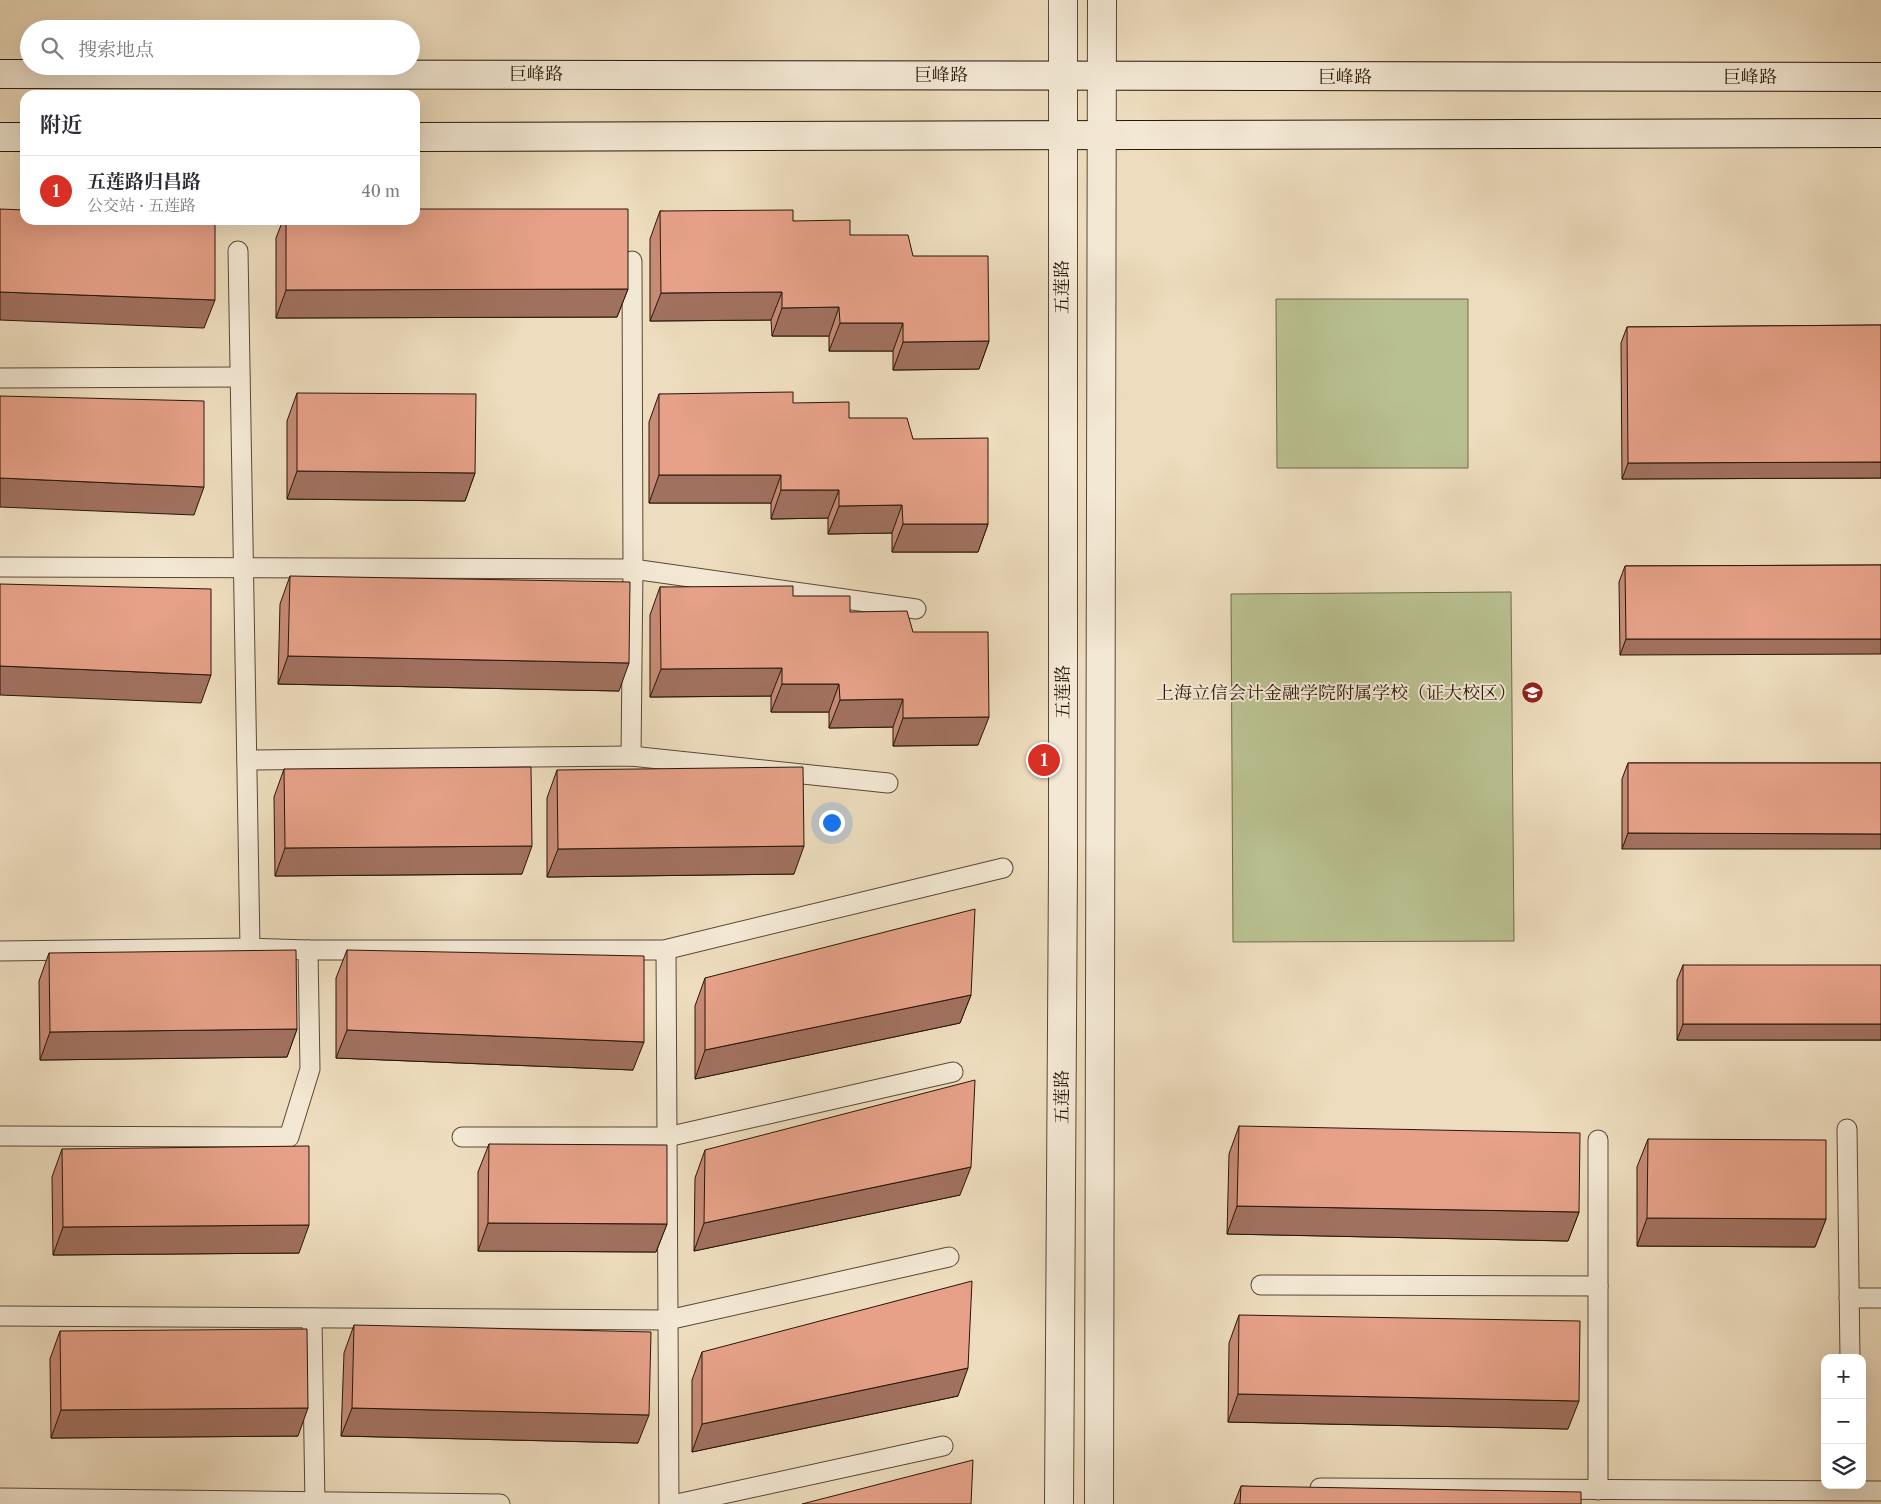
<!DOCTYPE html>
<html lang="zh">
<head>
<meta charset="utf-8">
<style>
	:root { --surface:#fff; --page:#f7f7f7; --text:#2b2b33; --muted:#7c7c81; --line:#e1e1e2; --accent:#d93025 }
	body { margin:0; font-family:"Libre Caslon Text","Noto Serif SC",serif; background:var(--page); color:var(--text) }
	.controls { position:absolute; right:15px; bottom:15px; display:grid; overflow:hidden; border-radius:10px; box-shadow:0 5px 20px #0002 }
	.controls button { width:45px; height:45px; display:grid; place-items:center; padding:0; border:0; border-bottom:1px solid var(--line); background:var(--surface); color:var(--text); font:25px sans-serif }
	.you { position:absolute; left:831px; top:822px; width:18px; height:18px; margin:-12px; border:4px solid #fff; border-radius:50%; background:#1a73e8; box-shadow:0 0 0 8px #1a73e833 }
	.badge { display:grid; place-items:center; width:32px; height:32px; border-radius:50%; background:var(--accent); color:#fff; font-size:16px; font-weight:700 }
	.pin { position:absolute; translate:-50% -50%; border:2px solid #fff; box-shadow:0 1px 5px #0006 }
	.list { margin:0; padding:0; list-style:none }
	h2 { display:flex; justify-content:space-between; align-items:center; height:65px; margin:0; padding:0 20px; font-size:21px }
	h2 small { font-size:16px; font-weight:400; color:var(--muted) }
	.list li { display:grid; grid-template-columns:32px 1fr auto; gap:15px; align-items:center; box-sizing:border-box; height:70px; padding:0 20px; border-top:1px solid var(--line) }
	.list b { display:block; font-size:19px; white-space:nowrap }
	.list p { margin:0; font-size:16px; white-space:nowrap; color:var(--muted) }
	.list em { font-size:16px; font-style:normal; color:var(--muted) }
	.icon { flex:none; width:28px; height:28px; fill:none; stroke:currentColor; stroke-width:2; stroke-linecap:round; stroke-linejoin:round }
	.map { position:relative; flex:none; width:1881px; height:1504px; overflow:hidden }
	.search { position:absolute; background:var(--surface); box-shadow:0 5px 20px #0002; left:20px; top:20px; width:400px; height:55px; display:flex; align-items:center; gap:12px; box-sizing:border-box; padding:0 18px; border-radius:28px; color:var(--muted); font-size:19px }
	.panel { position:absolute; background:var(--surface); box-shadow:0 5px 20px #0002; left:20px; top:90px; width:400px; height:135px; border-radius:15px }
	.map>svg:first-child { display:block }
</style>
</head>
<body>
<div class="map">
<svg width="1881" height="1504" viewBox="0 0 1881 1504">
	<rect width="100%" height="100%" fill="#eddcbd"/>
	<filter id="stains"><feTurbulence type="fractalNoise" baseFrequency=".004" numOctaves="4"/><feColorMatrix values="0 0 0 0 .2 0 0 0 0 .09 0 0 0 0 .02 0 0 0 .5 -.17"/></filter>
	<radialGradient id="worn" r=".72"><stop offset=".6" stop-color="#630" stop-opacity="0"/><stop offset="1" stop-color="#630" stop-opacity=".3"/></radialGradient>
	<!-- green -->
	<g fill="#b9c090" stroke="#716b4c">
		<polygon points="1276,299 1468,299 1468,468 1277,468"/>
		<polygon points="1511,592 1514,941 1233,942 1231,594"/>
	</g>
	<g fill="none" stroke-linecap="round" stroke-linejoin="round">
		<defs>
			<g id="service">
				<polyline points="238,251 250,948"/>
				<polyline points="0,378 240,377"/>
				<polyline points="0,567 633,569 916,609"/>
				<polyline points="631,756 633,569 632,261"/>
				<polyline points="247,760 631,756 888,783"/>
				<polyline points="666,950 669,1504"/>
				<polyline points="0,951 250,948 308,950 664,950 1003,868"/>
				<polyline points="1847,1129 1850,1358"/>
				<polyline points="0,1136 289,1137 310,1069 308,950"/>
				<polyline points="462,1137 667,1137 953,1072"/>
				<polyline points="1598,1140 1598,1490"/>
				<polyline points="1261,1285 1598,1286"/>
				<polyline points="1849,1298 1881,1298"/>
				<polyline points="0,1316 668,1320 949,1257"/>
				<polyline points="312,1318 315,1504"/>
				<polyline points="1320,1488 1881,1491"/>
				<polyline points="0,1498 500,1504"/>
				<polyline points="677,1504 943,1446"/>
			</g>
			<g id="tertiary">
				<polyline points="1059,1504 1063,867 1063,0"/>
				<polyline points="1099,1504 1102,0"/>
			</g>
			<g id="secondary">
				<polyline points="0,74 1881,77"/>
				<polyline points="0,137 25,137"/>
				<polyline points="415,137 1881,133"/>
			</g>
		</defs>
		<!-- service casing -->
		<use href="#service" stroke="#5a4834" stroke-width="21"/>
		<!-- tertiary casing -->
		<use href="#tertiary" stroke="#5a4834" stroke-width="30"/>
		<!-- secondary casing -->
		<use href="#secondary" stroke="#291607" stroke-width="30"/>
		<!-- service -->
		<use href="#service" stroke="#f3e8d4" stroke-width="19"/>
		<!-- tertiary -->
		<use href="#tertiary" stroke="#f3e8d4" stroke-width="28"/>
		<!-- secondary -->
		<use href="#secondary" stroke="#f3e8d4" stroke-width="28"/>
	</g>
	<!-- wall -->
	<g fill="#c68a75" stroke="#291607">
		<polygon points="660,211 793,221 850,235 913,256 989,341 979,369 893,370 893,351 829,351 829,336 772,336 771,320 650,321 650,239"/>
		<polygon points="283,220 415,220 628,289 617,317 276,318 276,238"/>
		<polygon points="1881,325 1881,478 1622,479 1621,343 1627,327"/>
		<polygon points="297,393 475,473 465,501 287,499 287,421"/>
		<polygon points="659,394 849,418 913,439 988,524 978,552 892,552 892,533 828,534 828,518 771,519 771,503 649,503 649,422"/>
		<polygon points="1881,565 1620,655 1619,582 1625,566"/>
		<polygon points="290,576 619,691 278,684 280,604"/>
		<polygon points="660,587 793,596 850,612 913,632 978,745 893,746 893,727 829,728 829,712 771,712 771,696 650,697 650,615"/>
		<polygon points="1628,763 1881,763 1622,849 1622,779"/>
		<polygon points="284,769 522,874 275,876 274,797"/>
		<polygon points="557,770 794,874 547,877 547,798"/>
		<polygon points="347,950 633,1070 336,1058 336,978"/>
		<polygon points="49,953 297,1029 287,1057 40,1060 39,981"/>
		<polygon points="1683,965 1881,1040 1677,1040 1677,980"/>
		<polygon points="705,978 971,995 960,1023 695,1079 695,1006"/>
		<polygon points="1239,1126 1579,1212 1568,1241 1227,1234 1229,1154"/>
		<polygon points="1648,1139 1826,1219 1815,1247 1637,1246 1637,1167"/>
		<polygon points="489,1144 667,1224 656,1252 478,1251 478,1172"/>
		<polygon points="62,1149 299,1253 53,1255 52,1177"/>
		<polygon points="705,1150 960,1195 694,1251 695,1178"/>
		<polygon points="1239,1315 1568,1429 1228,1422 1229,1343"/>
		<polygon points="354,1325 638,1443 341,1436 344,1353"/>
		<polygon points="60,1331 298,1436 51,1438 50,1359"/>
		<polygon points="702,1352 958,1396 692,1452 692,1380"/>
		<polygon points="1241,1486 1581,1504 1234,1504"/>
	</g>
	<!-- shaded-wall -->
	<g fill="#a1715f" stroke="#291607">
		<polygon points="628,289 617,317 276,318 286,290"/>
		<polygon points="0,292 215,300 204,328 0,320"/>
		<polygon points="782,292 771,320 650,321 661,293"/>
		<polygon points="839,307 829,336 772,336 782,308"/>
		<polygon points="840,323 903,323 893,351 829,351"/>
		<polygon points="989,341 979,369 893,370 903,342"/>
		<polygon points="1881,462 1881,478 1622,479 1628,463"/>
		<polygon points="297,471 475,473 465,501 287,499"/>
		<polygon points="659,475 781,475 771,503 649,503"/>
		<polygon points="0,478 204,487 194,515 0,507"/>
		<polygon points="781,490 839,490 828,518 771,519"/>
		<polygon points="902,505 892,533 828,534 839,506"/>
		<polygon points="903,524 988,524 978,552 892,552"/>
		<polygon points="1626,639 1881,639 1881,654 1620,655"/>
		<polygon points="288,656 629,663 619,691 278,684"/>
		<polygon points="0,666 211,675 201,703 0,695"/>
		<polygon points="782,668 771,696 650,697 661,669"/>
		<polygon points="782,684 839,684 829,712 771,712"/>
		<polygon points="903,699 893,727 829,728 840,700"/>
		<polygon points="989,717 978,745 893,746 903,718"/>
		<polygon points="1628,833 1881,834 1881,849 1622,849"/>
		<polygon points="532,846 522,874 275,876 285,848"/>
		<polygon points="804,846 794,874 547,877 558,849"/>
		<polygon points="971,995 960,1023 695,1079 705,1050"/>
		<polygon points="1683,1024 1881,1024 1881,1040 1677,1040"/>
		<polygon points="297,1029 287,1057 40,1060 50,1032"/>
		<polygon points="347,1030 644,1042 633,1070 336,1058"/>
		<polygon points="971,1167 960,1195 694,1251 704,1223"/>
		<polygon points="1237,1206 1579,1212 1568,1241 1227,1234"/>
		<polygon points="1647,1218 1826,1219 1815,1247 1637,1246"/>
		<polygon points="488,1223 667,1224 656,1252 478,1251"/>
		<polygon points="309,1225 299,1253 53,1255 63,1227"/>
		<polygon points="968,1368 958,1396 692,1452 702,1424"/>
		<polygon points="1238,1394 1579,1401 1568,1429 1228,1422"/>
		<polygon points="308,1408 298,1436 51,1438 61,1410"/>
		<polygon points="352,1408 649,1415 638,1443 341,1436"/>
	</g>
	<!-- building -->
	<g fill="#e6a188" stroke="#291607">
		<polygon points="0,209 25,210 25,220 215,220 215,300 0,292"/>
		<polygon points="415,209 628,209 628,289 286,290 286,220 415,220"/>
		<polygon points="793,210 793,221 850,220 850,235 908,235 913,256 988,256 989,341 903,342 903,323 840,323 839,307 782,308 782,292 661,293 660,211"/>
		<polygon points="1881,325 1881,462 1628,463 1627,327"/>
		<polygon points="793,392 793,403 849,402 849,418 907,418 913,439 988,438 988,524 903,524 902,505 839,506 839,490 781,490 781,475 659,475 659,394"/>
		<polygon points="297,393 476,394 475,473 297,471"/>
		<polygon points="0,396 204,401 204,487 0,478"/>
		<polygon points="1881,565 1881,639 1626,639 1625,566"/>
		<polygon points="290,576 630,582 629,663 288,656"/>
		<polygon points="0,584 211,589 211,675 0,666"/>
		<polygon points="793,586 793,596 850,596 850,612 907,611 913,632 988,632 989,717 903,718 903,699 840,700 839,684 782,684 782,668 661,669 660,587"/>
		<polygon points="1628,763 1881,763 1881,834 1628,833"/>
		<polygon points="531,767 532,846 285,848 284,769"/>
		<polygon points="803,767 804,846 558,849 557,770"/>
		<polygon points="975,909 971,995 705,1050 705,978"/>
		<polygon points="296,950 297,1029 50,1032 49,953"/>
		<polygon points="347,950 644,956 644,1042 347,1030"/>
		<rect x="1683" y="965" width="198" height="59"/>
		<polygon points="975,1080 971,1167 704,1223 705,1150"/>
		<polygon points="1239,1126 1580,1133 1579,1212 1237,1206"/>
		<polygon points="1648,1139 1826,1140 1826,1219 1647,1218"/>
		<polygon points="489,1144 667,1145 667,1224 488,1223"/>
		<polygon points="309,1146 309,1225 63,1227 62,1149"/>
		<polygon points="972,1281 968,1368 702,1424 702,1352"/>
		<polygon points="1239,1315 1580,1321 1579,1401 1238,1394"/>
		<polygon points="354,1325 651,1332 649,1415 352,1408"/>
		<polygon points="307,1329 308,1408 61,1410 60,1331"/>
		<polygon points="973,1460 971,1504 802,1504"/>
		<polygon points="1241,1486 1581,1492 1581,1504 1240,1504"/>
	</g>
	<!-- icons -->
	<defs>
		<symbol id="school-disc" viewBox="-11 -11 22 22"><circle r="9.5" fill="#8f2418" stroke="#f3e8d4"/><path d="M0-5L7-2L0 1L-7-2ZM-4 1L0 2.5L4 1V4Q0 6-4 4Z" fill="#fff"/></symbol>
	</defs>
	<g fill-rule="evenodd">
		<use href="#school-disc" x="1520" y="680" width="25" height="25"/>
	</g>
	<g text-anchor="middle" dominant-baseline="central" stroke-width="4" stroke-linejoin="round" paint-order="stroke">
		<!-- street labels -->
		<g font-size="18" fill="#291607" stroke="#f3e8d4">
			<text x="536" y="74">巨峰路</text>
			<text x="941" y="75">巨峰路</text>
			<text x="1345" y="77">巨峰路</text>
			<text x="1750" y="77">巨峰路</text>
			<text transform="translate(1062 287) rotate(-90)">五莲路</text>
			<text transform="translate(1063 692) rotate(-90)">五莲路</text>
			<text transform="translate(1062 1097) rotate(-90)">五莲路</text>
		</g>
		<!-- poi labels -->
		<g font-size="18" fill="#291607" stroke="#f3e8d4" text-anchor="end">
			<text x="1516" y="693">上海立信会计金融学院附属学校（证大校区）</text>
		</g>
	</g>
	<rect width="100%" height="100%" filter="url(#stains)"/>
	<rect width="100%" height="100%" fill="url(#worn)"/>
</svg>
<div class="controls">
<button>+</button>
<button>−</button>
<button><svg class="icon" aria-label="layers" viewBox="0 0 24 24"><path d="M12 4l9 5-9 5-9-5zM3 14l9 5 9-5"/></svg></button>
</div>
<div class="you"></div>
<div class="pin badge" style="left:1044px;top:760px">1</div>
<div class="search"><svg class="icon" aria-label="search" viewBox="0 0 24 24"><circle cx="10" cy="10" r="6"/><path d="M15 15l6 6"/></svg>搜索地点</div>
<section class="panel">
<h2>附近<small></small></h2>
<ul class="list">
<li><span class="badge">1</span><div><b>五莲路归昌路</b><p>公交站 · 五莲路</p></div><em>40 m</em></li>
</ul>
</section>
</div>
</body>
</html>
